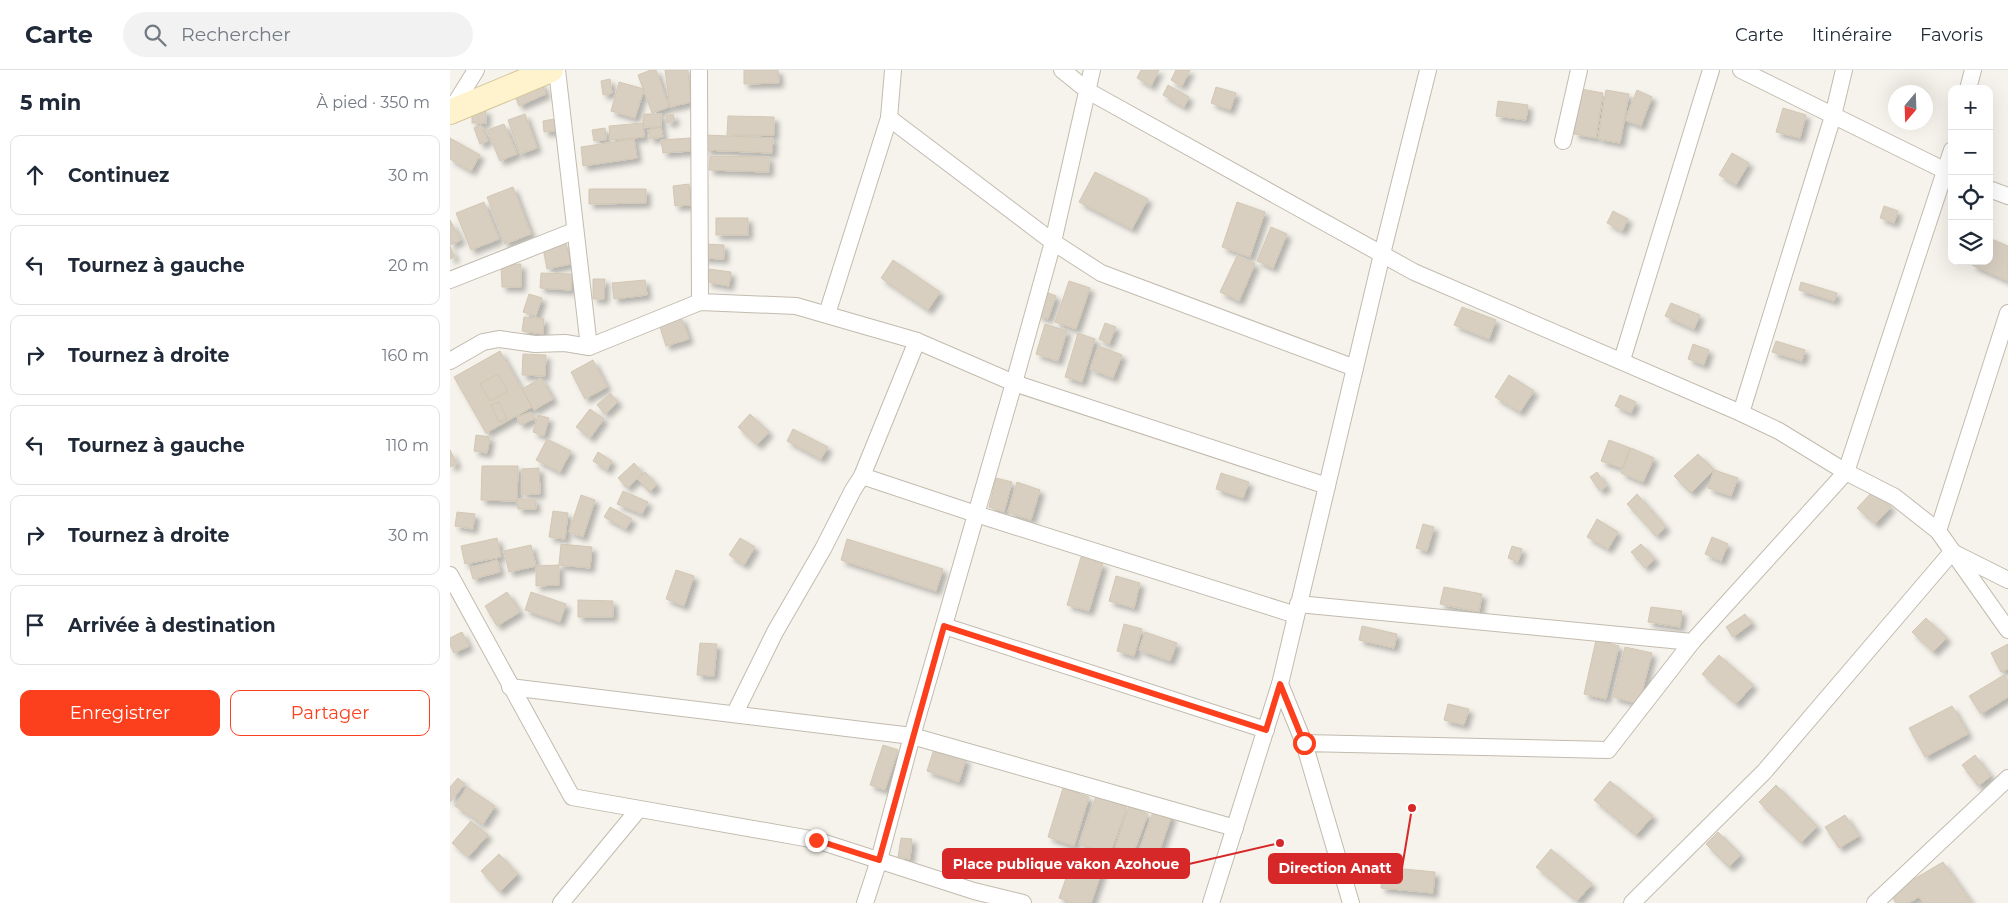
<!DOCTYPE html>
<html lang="fr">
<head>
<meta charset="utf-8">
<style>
	:root { --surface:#fff; --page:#f2f2f3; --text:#1f2937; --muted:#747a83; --line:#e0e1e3; --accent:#fc3f1d }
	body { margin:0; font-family:Montserrat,sans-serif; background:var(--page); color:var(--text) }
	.controls { position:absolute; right:15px; top:15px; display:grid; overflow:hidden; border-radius:10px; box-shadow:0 5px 20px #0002 }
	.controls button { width:45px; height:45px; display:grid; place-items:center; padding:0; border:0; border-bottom:1px solid var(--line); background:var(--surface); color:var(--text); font:25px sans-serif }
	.compass { position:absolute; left:1438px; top:15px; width:45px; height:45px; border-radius:50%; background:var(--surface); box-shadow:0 5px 20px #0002; rotate:199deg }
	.stop { position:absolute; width:15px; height:15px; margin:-11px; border:4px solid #fc3f1d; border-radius:50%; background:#fff }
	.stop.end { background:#fc3f1d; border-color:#fff; box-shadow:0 1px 5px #0008 }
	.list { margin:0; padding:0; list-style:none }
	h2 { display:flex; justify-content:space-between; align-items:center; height:65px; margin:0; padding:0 20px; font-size:21px }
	h2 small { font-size:16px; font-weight:400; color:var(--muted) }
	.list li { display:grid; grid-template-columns:32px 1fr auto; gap:15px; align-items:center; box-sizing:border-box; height:80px; margin:0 10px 10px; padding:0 10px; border:1px solid var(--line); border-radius:10px }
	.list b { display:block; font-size:19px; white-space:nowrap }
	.list em { font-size:16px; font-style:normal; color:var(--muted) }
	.actions { display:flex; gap:10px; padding:15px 20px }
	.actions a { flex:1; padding:11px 0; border:1px solid var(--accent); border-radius:10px; text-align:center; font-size:18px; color:var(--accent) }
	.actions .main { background:var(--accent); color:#fff }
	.icon { flex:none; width:28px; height:28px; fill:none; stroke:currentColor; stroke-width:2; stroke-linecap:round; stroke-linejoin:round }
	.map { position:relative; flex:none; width:1558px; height:833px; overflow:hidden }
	header { display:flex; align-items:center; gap:30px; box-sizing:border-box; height:70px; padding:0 25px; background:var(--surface); border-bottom:1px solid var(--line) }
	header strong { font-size:24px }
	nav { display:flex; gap:28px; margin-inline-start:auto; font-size:18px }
	.search { width:350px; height:45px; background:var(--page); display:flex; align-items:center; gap:12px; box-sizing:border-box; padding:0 18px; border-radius:28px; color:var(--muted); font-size:19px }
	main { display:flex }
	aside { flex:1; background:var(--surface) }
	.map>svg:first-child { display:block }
</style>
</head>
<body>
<header>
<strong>Carte</strong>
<div class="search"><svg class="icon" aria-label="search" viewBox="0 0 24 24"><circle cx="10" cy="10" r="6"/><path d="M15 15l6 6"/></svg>Rechercher</div>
<nav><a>Carte</a><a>Itinéraire</a><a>Favoris</a></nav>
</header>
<main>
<aside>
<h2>5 min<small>À pied · 350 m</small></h2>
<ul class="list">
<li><svg class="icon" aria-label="ahead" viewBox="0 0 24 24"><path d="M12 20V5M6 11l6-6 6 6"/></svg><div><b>Continuez</b></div><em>30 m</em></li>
<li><svg class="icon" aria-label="left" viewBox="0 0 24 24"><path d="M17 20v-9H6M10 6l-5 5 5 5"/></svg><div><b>Tournez à gauche</b></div><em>20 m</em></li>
<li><svg class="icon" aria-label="right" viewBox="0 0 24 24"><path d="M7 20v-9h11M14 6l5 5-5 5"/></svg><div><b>Tournez à droite</b></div><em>160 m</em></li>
<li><svg class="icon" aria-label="left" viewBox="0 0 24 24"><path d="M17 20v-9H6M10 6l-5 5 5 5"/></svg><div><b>Tournez à gauche</b></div><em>110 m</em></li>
<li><svg class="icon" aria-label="right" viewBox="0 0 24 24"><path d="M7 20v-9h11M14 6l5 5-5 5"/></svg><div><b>Tournez à droite</b></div><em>30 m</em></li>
<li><svg class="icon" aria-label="arrive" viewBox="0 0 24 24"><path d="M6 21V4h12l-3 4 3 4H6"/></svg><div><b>Arrivée à destination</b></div></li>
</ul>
<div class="actions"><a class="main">Enregistrer</a><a>Partager</a></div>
</aside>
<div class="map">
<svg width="1558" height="833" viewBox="0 0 1558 833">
	<defs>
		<filter id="shadow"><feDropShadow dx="4.5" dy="4.5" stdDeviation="2.5" flood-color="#0004"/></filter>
	</defs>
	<rect width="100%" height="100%" fill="#f6f3ec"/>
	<!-- building -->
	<g fill="#d8cfc1" stroke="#d3c7b4" filter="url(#shadow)">
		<polygon points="201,0 206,0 219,37 202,43 188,5"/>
		<polygon points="215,0 238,0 241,32 220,37"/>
		<polygon points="294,0 328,0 329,13 294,14"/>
		<polygon points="691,0 709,0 701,16 687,8"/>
		<polygon points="726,0 740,0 732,16 721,10"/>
		<polygon points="160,9 162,23 153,25 151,11"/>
		<polygon points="91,12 96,24 69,36 64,23"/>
		<polygon points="169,12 194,19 185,48 161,41"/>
		<polygon points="718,15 739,27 734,37 713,25"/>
		<polygon points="766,17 786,23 780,40 761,33"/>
		<polygon points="1131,19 1153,23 1146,68 1124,64"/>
		<polygon points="1156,20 1179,24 1170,73 1148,69"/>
		<polygon points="1187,20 1202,27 1191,56 1175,50"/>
		<polygon points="1048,31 1078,35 1076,50 1046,46"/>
		<polygon points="1333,38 1356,45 1350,68 1326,62"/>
		<rect x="22" y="40" width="14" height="13"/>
		<polygon points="75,44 87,78 70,84 58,50"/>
		<rect x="193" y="44" width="18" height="13"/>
		<polygon points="223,44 225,51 217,53 216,46"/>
		<polygon points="278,46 324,47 324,65 277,65"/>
		<polygon points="110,48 111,60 94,62 93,51"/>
		<polygon points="193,53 194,67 160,70 159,56"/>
		<polygon points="54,54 67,84 50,91 37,60"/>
		<polygon points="31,55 38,71 30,74 24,58"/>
		<polygon points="211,57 213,67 200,69 198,60"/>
		<polygon points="155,58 156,70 144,71 142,60"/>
		<polygon points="256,65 323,68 322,83 255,80"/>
		<polygon points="0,68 30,85 21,101 0,89"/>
		<polygon points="240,68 241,81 213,83 211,70"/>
		<polygon points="184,69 187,88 133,96 131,77"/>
		<polygon points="1282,83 1299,93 1286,115 1269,105"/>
		<polygon points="260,86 319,87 319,102 259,100"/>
		<polygon points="645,102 698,129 682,159 629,132"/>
		<polygon points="239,114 241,135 225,136 223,116"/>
		<polygon points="63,117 81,164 55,174 37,127"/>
		<polygon points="139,119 196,119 196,133 139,134"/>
		<polygon points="34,132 49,169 21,180 6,143"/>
		<polygon points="787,132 815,142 800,187 772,177"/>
		<polygon points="1434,136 1448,141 1444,153 1430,148"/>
		<polygon points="1163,141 1178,149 1172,161 1157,153"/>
		<rect x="266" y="148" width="32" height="17"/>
		<polygon points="0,150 11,170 0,175"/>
		<polygon points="821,157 837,164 823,198 807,191"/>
		<polygon points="1539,168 1558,176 1558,211 1522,195 1524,191 1539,191"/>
		<polygon points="116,173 121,194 97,199 93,178"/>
		<polygon points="253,174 274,175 274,189 252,188"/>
		<polygon points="0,176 5,187 0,189"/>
		<polygon points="787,186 805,194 789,231 770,222"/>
		<polygon points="443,190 490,222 478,240 431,208"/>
		<polygon points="71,194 71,217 52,217 51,195"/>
		<polygon points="259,199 281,202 279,216 257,212"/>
		<polygon points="91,203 122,204 121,220 90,218"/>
		<polygon points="143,209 155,209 154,229 143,229"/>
		<polygon points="195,210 197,225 164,229 162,213"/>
		<polygon points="619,211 640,218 626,259 605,252"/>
		<polygon points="1351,212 1387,223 1384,231 1349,220"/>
		<polygon points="596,222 606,226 598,249 587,245"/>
		<polygon points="79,224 92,228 86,246 73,242"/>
		<polygon points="1221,233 1250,245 1244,259 1215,246"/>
		<polygon points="1012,237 1046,250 1039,269 1004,255"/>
		<polygon points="74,247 94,249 93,264 72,261"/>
		<polygon points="231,247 239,269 216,276 209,254"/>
		<polygon points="655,253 666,257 659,274 649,269"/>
		<polygon points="595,254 617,261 608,291 586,284"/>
		<polygon points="628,263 645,269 632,312 615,307"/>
		<polygon points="1326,271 1355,280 1352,291 1322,282"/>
		<polygon points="1243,274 1259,280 1254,295 1238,289"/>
		<polygon points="649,276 672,285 663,308 640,299"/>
		<polygon points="50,281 82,337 36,363 4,307"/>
		<polygon points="73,284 96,285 95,306 72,305"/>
		<polygon points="143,290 157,317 135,329 121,302"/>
		<polygon points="48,304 58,321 40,331 30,314"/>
		<polygon points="1059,305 1084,321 1070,342 1045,327"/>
		<polygon points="91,308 103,329 84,340 72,319"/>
		<polygon points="160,323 168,332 155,344 147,335"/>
		<polygon points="1170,325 1186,332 1181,343 1165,336"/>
		<polygon points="49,332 57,349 49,352 41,335"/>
		<polygon points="140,339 154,349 140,368 126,357"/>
		<polygon points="81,342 84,349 70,355 67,347"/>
		<polygon points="300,344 319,362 307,375 288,357"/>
		<polygon points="88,345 99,348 94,366 83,362"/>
		<polygon points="343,359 378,377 371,389 337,371"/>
		<polygon points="26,365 40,367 37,383 24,381"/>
		<polygon points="97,369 121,381 110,402 86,390"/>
		<polygon points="1159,370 1180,378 1172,398 1151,391"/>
		<polygon points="1181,378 1204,388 1193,412 1171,403"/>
		<polygon points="0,380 7,394 0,397"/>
		<polygon points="148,382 162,391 157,400 143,391"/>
		<polygon points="1248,384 1264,400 1241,423 1224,406"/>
		<polygon points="184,393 193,403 177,418 168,408"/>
		<polygon points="32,396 68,396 67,431 31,430"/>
		<polygon points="89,398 90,424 72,424 72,399"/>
		<polygon points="1264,400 1288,408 1281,426 1258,418"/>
		<polygon points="195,402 207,415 200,422 187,409"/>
		<polygon points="1147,402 1157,416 1150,421 1140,407"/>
		<polygon points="771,403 799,412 793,428 766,419"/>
		<polygon points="546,408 562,412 554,442 539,437"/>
		<polygon points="567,412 590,420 581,450 558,442"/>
		<polygon points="173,421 198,432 192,444 167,434"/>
		<polygon points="1423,421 1441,437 1425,454 1407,438"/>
		<polygon points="1187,424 1216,457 1206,466 1177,434"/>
		<polygon points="131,425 145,430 133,467 119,462"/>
		<polygon points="67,429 85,429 86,439 68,439"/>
		<polygon points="160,437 182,449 176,459 154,447"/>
		<polygon points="103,441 118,443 115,469 99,467"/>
		<polygon points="7,442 25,444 23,459 5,456"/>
		<polygon points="1147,449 1168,462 1158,479 1137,467"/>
		<polygon points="973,454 984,457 977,481 966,478"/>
		<polygon points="1262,467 1278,474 1271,491 1255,484"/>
		<polygon points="47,468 51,487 15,494 11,476"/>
		<polygon points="290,468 305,477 294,495 279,485"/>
		<polygon points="397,469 493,499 486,521 391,490"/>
		<polygon points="111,474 142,477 140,498 109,495"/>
		<polygon points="1191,474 1205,489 1195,498 1181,482"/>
		<polygon points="81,475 86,496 59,502 54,481"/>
		<polygon points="1062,476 1072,479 1068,492 1058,488"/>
		<polygon points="631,487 653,494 639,541 617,535"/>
		<polygon points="47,490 50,502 23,509 20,498"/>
		<polygon points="109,495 109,515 86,516 86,496"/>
		<polygon points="226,500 244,506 234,536 216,529"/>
		<polygon points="666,506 690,513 684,538 659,531"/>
		<polygon points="994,517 1032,524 1029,542 990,534"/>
		<polygon points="57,522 70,542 47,556 35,536"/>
		<polygon points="81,522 116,534 110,552 75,540"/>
		<polygon points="128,530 163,531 163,547 128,547"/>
		<polygon points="1201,537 1232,541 1230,557 1198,552"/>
		<polygon points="1295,544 1302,553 1283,567 1276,557"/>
		<polygon points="1476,548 1497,568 1483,582 1462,562"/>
		<polygon points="674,554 692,559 684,586 667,581"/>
		<polygon points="912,556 947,564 944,578 909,570"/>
		<polygon points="12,562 19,576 4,583 0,575 0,568"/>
		<polygon points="695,562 727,573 720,591 689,580"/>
		<polygon points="1146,570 1169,576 1156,629 1134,624"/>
		<polygon points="250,573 267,574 264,606 247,605"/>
		<polygon points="1558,574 1558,599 1551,602 1541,583"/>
		<polygon points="1175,577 1202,583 1189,634 1163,627"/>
		<polygon points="1269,585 1303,615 1286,634 1252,604"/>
		<polygon points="1554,605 1558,610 1558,627 1531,644 1519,626"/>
		<polygon points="998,634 1019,639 1014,655 994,650"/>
		<polygon points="1502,636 1518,664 1475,687 1459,658"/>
		<polygon points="433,675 448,680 435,720 420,715"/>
		<polygon points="484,679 516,689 509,712 477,701"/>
		<polygon points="1525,685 1541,706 1528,716 1512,695"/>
		<polygon points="8,708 15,714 0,732 0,717"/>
		<polygon points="1160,711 1203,746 1186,765 1144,730"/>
		<polygon points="1326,715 1367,756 1351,773 1309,732"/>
		<polygon points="17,717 45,736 33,754 5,736"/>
		<polygon points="613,718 639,727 624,776 598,767"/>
		<polygon points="646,726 677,737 660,784 629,774"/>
		<polygon points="679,736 698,744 680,792 670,788 674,779 665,777"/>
		<polygon points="704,739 722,745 703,799 685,793"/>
		<polygon points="1395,745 1409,766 1389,778 1375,757"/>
		<polygon points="21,751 38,765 18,787 2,773"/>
		<polygon points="1268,762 1291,785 1279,797 1256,774"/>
		<polygon points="451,768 462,769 460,789 448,787"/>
		<polygon points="1101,779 1142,814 1127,831 1086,797"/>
		<polygon points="626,780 656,790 641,833 622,833 609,828"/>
		<polygon points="49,784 68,804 50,822 31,801"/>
		<polygon points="1493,792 1522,833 1474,833 1469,827 1459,833 1446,833 1440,823"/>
		<polygon points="933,797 985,802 983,823 931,818"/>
	</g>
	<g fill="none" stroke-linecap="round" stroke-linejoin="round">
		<defs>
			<g id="street">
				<polyline points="107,0 139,277"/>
				<polyline points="249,0 250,232"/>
				<polyline points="612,0 638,21 964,202 1291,343 1329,361 1396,402 1445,427 1488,461 1558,560"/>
				<polyline points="1291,0 1502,104"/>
				<polyline points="1518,19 1523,0"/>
				<polyline points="0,42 26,0"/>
				<polyline points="439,48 603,172 651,203 905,298"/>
				<polyline points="1113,71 1129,0"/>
				<polyline points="1539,119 1558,126"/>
				<polyline points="0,210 124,161"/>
				<polyline points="377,244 439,48 443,0"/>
				<polyline points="1172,290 1261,0"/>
				<polyline points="0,291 33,272 49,269 85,274 115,273 139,277 250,232 346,236 467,271 564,313 877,416"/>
				<polyline points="1291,343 1383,46 1394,0"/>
				<polyline points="412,406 526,444 846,545"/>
				<polyline points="1488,461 1558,243"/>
				<polyline points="0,505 122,727 366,770 524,821 573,833"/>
				<polyline points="848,534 1242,572"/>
				<polyline points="494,556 816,660"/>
				<polyline points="60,617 462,666 785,758"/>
				<polyline points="285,643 325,562 373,479 403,420 412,406 467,271"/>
				<polyline points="854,673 830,614 932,184 978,0"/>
				<polyline points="111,833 188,740"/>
				<polyline points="415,833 429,790 462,666 564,313 603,172 642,0"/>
				<polyline points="761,833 830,614"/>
				<polyline points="901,833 854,673 1158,680 1242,572 1396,402 1502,80"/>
				<polyline points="1182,833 1314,702 1502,482 1558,510"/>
				<polyline points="1425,833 1558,708"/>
			</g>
			<polyline id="secondary" points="0,42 101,0"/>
		</defs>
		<!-- street casing -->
		<use href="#street" stroke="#c2bbae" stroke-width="18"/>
		<!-- secondary casing -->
		<use href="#secondary" stroke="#d6c79b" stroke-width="26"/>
		<!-- street -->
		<use href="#street" stroke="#fff" stroke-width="16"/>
		<!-- secondary -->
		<use href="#secondary" stroke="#fff3cd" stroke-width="24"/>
	</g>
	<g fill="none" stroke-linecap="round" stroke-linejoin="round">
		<!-- route -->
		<polyline stroke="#fc3f1d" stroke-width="6" points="366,770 429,790 494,556 816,660 830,614 854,673"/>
	</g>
	<!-- callouts -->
	<path fill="none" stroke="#d62828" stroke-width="2" d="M830 773L739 794M962 738L952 798"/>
	<g fill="#d62828" stroke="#fff" stroke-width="2">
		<circle cx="830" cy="773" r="5"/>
		<circle cx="962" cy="738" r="5"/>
	</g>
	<g fill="#d62828" stroke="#d62828" stroke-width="2">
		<rect x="493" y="779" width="246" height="29" rx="5"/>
		<rect x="819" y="784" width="133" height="29" rx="5"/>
	</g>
	<g font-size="14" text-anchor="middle" font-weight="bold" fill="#fff">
		<text x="616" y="799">Place publique vakon Azohoue</text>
		<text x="885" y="803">Direction Anatt</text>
	</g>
</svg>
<div class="controls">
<button>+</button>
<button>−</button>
<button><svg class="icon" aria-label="locate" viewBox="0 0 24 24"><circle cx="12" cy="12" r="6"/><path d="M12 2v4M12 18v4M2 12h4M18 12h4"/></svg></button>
<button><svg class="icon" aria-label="layers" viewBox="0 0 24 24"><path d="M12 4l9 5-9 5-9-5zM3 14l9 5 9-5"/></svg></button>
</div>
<svg class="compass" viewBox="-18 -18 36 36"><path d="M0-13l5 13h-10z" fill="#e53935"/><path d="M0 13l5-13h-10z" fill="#747a83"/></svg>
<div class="stop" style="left:854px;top:673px"></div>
<div class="stop end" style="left:366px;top:770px"></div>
</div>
</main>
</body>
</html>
